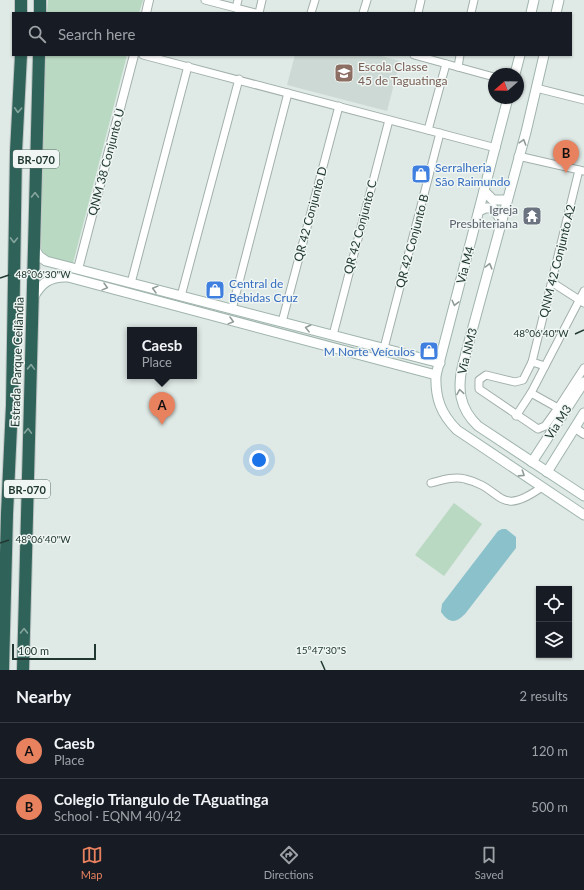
<!DOCTYPE html>
<html lang="en">
<head>
<meta charset="utf-8">
<style>
	:root { --surface:#171b24; --page:#242831; --text:#f1f3f6; --muted:#9ea1a6; --line:#363941; --accent:#e8815e }
	body { margin:0; font-family:Lato,sans-serif; background:var(--page); color:var(--text) }
	.controls { position:absolute; right:12px; bottom:12px; display:grid; overflow:hidden; border-radius:0px; box-shadow:0 1px 3px #0004 }
	.controls button { width:36px; height:36px; display:grid; place-items:center; padding:0; border:0; border-bottom:1px solid var(--line); background:var(--surface); color:var(--text); font:20px sans-serif }
	.compass { position:absolute; left:488px; top:68px; width:36px; height:36px; border-radius:50%; background:var(--surface); box-shadow:0 1px 3px #0004; rotate:250deg }
	.scale { position:absolute; left:12px; bottom:10px; width:84px; box-sizing:border-box; padding-left:4px; border:2px solid #213832; border-top:0; font-size:11px; line-height:14px; white-space:nowrap; color:#213832; -webkit-text-stroke:3px #eff6f3; paint-order:stroke }
	.you { position:absolute; left:259px; top:460px; width:14px; height:14px; margin:-10px; border:3px solid #fff; border-radius:50%; background:#1a73e8; box-shadow:0 0 0 6px #1a73e833 }
	.badge { display:grid; place-items:center; width:26px; height:26px; border-radius:50%; background:var(--accent); color:#111; font-size:13px; font-weight:700 }
	.pin { position:absolute; translate:-50% -33px; filter:drop-shadow(0 1px 2px #0008) }
	.pin::after { content:''; position:absolute; top:21px; width:14px; height:12px; background:inherit; clip-path:polygon(0 0,100% 0,50% 100%) }
	.popup { position:absolute; left:127px; top:327px; width:70px; height:52px; box-sizing:border-box; display:grid; place-content:center; border-radius:0px; background:var(--surface); filter:drop-shadow(0 1px 3px #0005); font-size:13px; white-space:nowrap; color:var(--muted) }
	.popup b { font-size:15px; color:var(--text) }
	.popup::after { content:''; position:absolute; left:50%; top:100%; margin-left:-8px; border:8px solid transparent; border-top-color:var(--surface) }
	.list { margin:0; padding:0; list-style:none }
	h2 { display:flex; justify-content:space-between; align-items:center; height:52px; margin:0; padding:0 16px; font-size:17px }
	h2 small { font-size:13px; font-weight:400; color:var(--muted) }
	.list li { display:grid; grid-template-columns:26px 1fr auto; gap:12px; align-items:center; box-sizing:border-box; height:56px; padding:0 16px; border-top:1px solid var(--line) }
	.list b { display:block; font-size:15px; white-space:nowrap }
	.list p { margin:0; font-size:13px; white-space:nowrap; color:var(--muted) }
	.list em { font-size:13px; font-style:normal; color:var(--muted) }
	.icon { flex:none; width:22px; height:22px; fill:none; stroke:currentColor; stroke-width:2; stroke-linecap:round; stroke-linejoin:round }
	.map { position:relative; flex:none; width:584px; height:670px; overflow:hidden }
	.search { position:absolute; background:var(--surface); box-shadow:0 1px 3px #0004; left:12px; right:12px; top:12px; height:44px; display:flex; align-items:center; gap:10px; box-sizing:border-box; padding:0 14px; border-radius:0px; color:var(--muted); font-size:15px }
	.sheet { height:164px; background:var(--surface) }
	nav { display:flex; justify-content:space-around; align-items:center; box-sizing:border-box; height:56px; border-top:1px solid var(--line); background:var(--surface); font-size:11px; color:var(--muted) }
	nav a { display:grid; justify-items:center; gap:2px }
	nav .on { color:var(--accent) }
	.map>svg:first-child { display:block }
</style>
</head>
<body>
<div class="map">
<svg width="584" height="670" viewBox="0 0 584 670">
	<rect width="100%" height="100%" fill="#dfe9e5"/>
	<!-- built -->
	<polygon fill="#cdd9d4" points="295,55 377,55 400,61 387,111 287,85"/>
	<!-- green -->
	<g fill="#b9d9c2">
		<polygon points="48,0 143,0 139,13 47,13"/>
		<polygon points="44,55 127,55 73,263 47,257 41,249"/>
		<polygon points="454,503 482,524 444,576 415,555"/>
	</g>
	<!-- water -->
	<path fill="#8ac1cb" d="M502,529H506L516,537V548L465,614C455,624 449,623 441,612L442,604L498,531Z"/>
	<g fill="none" stroke-linecap="round" stroke-linejoin="round">
		<defs>
			<g id="minor">
				<polyline points="205,0 255,13"/>
				<polyline points="236,8 238,0"/>
				<polyline points="259,13 262,0"/>
				<polyline points="311,13 315,0"/>
				<polyline points="363,13 367,0"/>
				<polyline points="418,13 421,0"/>
				<polyline points="471,13 474,0"/>
				<polyline points="143,55 496,148"/>
				<polyline points="414,55 494,77"/>
				<polyline points="458,67 460,55"/>
				<polyline points="536,88 584,100"/>
				<polyline points="428,130 446,64"/>
				<polyline points="518,156 584,171"/>
				<polyline points="131,283 188,66"/>
				<polyline points="553,283 584,303"/>
				<polyline points="181,296 239,79"/>
				<polyline points="232,309 288,93"/>
				<polyline points="282,322 339,106"/>
				<polyline points="333,335 389,120"/>
				<polyline points="384,348 440,133"/>
				<polyline points="532,362 523,380 515,382 486,375 479,380 479,389 538,429 545,426 558,408"/>
				<polyline points="545,366 532,362 579,170"/>
				<polyline points="531,393 558,408 584,368"/>
				<polyline points="516,416 531,393 584,291"/>
				<path d="M431,483C442,480 454,476 465,479C504,488 497,519 542,487"/>
			</g>
			<g id="tertiary">
				<polyline points="146,13 149,0"/>
				<polyline points="78,269 134,55"/>
				<polyline points="575,428 584,434"/>
			</g>
			<g id="secondary">
				<polyline points="531,13 534,0"/>
				<polyline points="556,13 559,0"/>
				<path d="M544,55L526,132L463,364C457,388 459,408 478,426L584,496"/>
				<polyline points="515,74 520,55"/>
				<path d="M508,98L436,375C435,398 441,414 457,430L584,515"/>
				<polyline points="484,191 493,200 506,200"/>
				<polyline points="479,211 485,208 493,208 501,220"/>
				<polyline points="34,248 39,256 46,261 440,363"/>
				<path d="M33,298C41,283 50,276 68,277L436,375"/>
				<polyline points="532,462 584,382"/>
				<polyline points="547,472 584,413"/>
			</g>
			<g id="motorway">
				<polyline points="21,13 21,0"/>
				<polyline points="40,13 40,0"/>
				<polyline points="3,670 7,514 12,405 16,152 21,55"/>
				<polyline points="23,670 39,55"/>
			</g>
		</defs>
		<!-- minor casing -->
		<use href="#minor" stroke="#a2b0ac" stroke-width="9"/>
		<!-- tertiary casing -->
		<use href="#tertiary" stroke="#a2b0ac" stroke-width="10"/>
		<!-- secondary casing -->
		<use href="#secondary" stroke="#9fb4ac" stroke-width="11"/>
		<!-- motorway casing -->
		<use href="#motorway" stroke="#bcc3c2" stroke-width="14"/>
		<!-- minor -->
		<use href="#minor" stroke="#fff" stroke-width="7"/>
		<!-- tertiary -->
		<use href="#tertiary" stroke="#fff" stroke-width="8"/>
		<!-- secondary -->
		<use href="#secondary" stroke="#fff" stroke-width="9"/>
		<!-- motorway -->
		<use href="#motorway" stroke="#2f6258" stroke-width="12"/>
	</g>
	<!-- one-way arrows -->
	<defs><path id="oneway-chevron" d="M-2-3.5L2.5 0L-2 3.5" fill="none" stroke-width="1.6" stroke-linecap="round" stroke-linejoin="round"/></defs>
	<g stroke="#85a59e">
		<use href="#oneway-chevron" transform="translate(18 110) rotate(93)"/>
		<use href="#oneway-chevron" transform="translate(35 195) rotate(-89)"/>
		<use href="#oneway-chevron" transform="translate(14 240) rotate(91)"/>
		<use href="#oneway-chevron" transform="translate(31 367) rotate(-88)"/>
		<use href="#oneway-chevron" transform="translate(28 431) rotate(-88)"/>
		<use href="#oneway-chevron" transform="translate(24 631) rotate(-89)"/>
	</g>
	<g stroke="#909c98">
		<use href="#oneway-chevron" transform="translate(523 142) rotate(-73)"/>
		<use href="#oneway-chevron" transform="translate(489 266) rotate(-75)"/>
		<use href="#oneway-chevron" transform="translate(105 287) rotate(15)"/>
		<use href="#oneway-chevron" transform="translate(155 289) rotate(-165)"/>
		<use href="#oneway-chevron" transform="translate(455 303) rotate(104)"/>
		<use href="#oneway-chevron" transform="translate(231 321) rotate(15)"/>
		<use href="#oneway-chevron" transform="translate(308 328) rotate(-166)"/>
		<use href="#oneway-chevron" transform="translate(460 392) rotate(-99)"/>
		<use href="#oneway-chevron" transform="translate(522 474) rotate(33)"/>
	</g>
	<!-- ticks -->
	<path fill="none" stroke="#213832" stroke-width="1.5" d="M0,278L9,275M575,334L584,330M0,543L9,540M321,661L325,670"/>
	<!-- icons -->
	<defs>
		<symbol id="school-square" viewBox="-11 -11 22 22"><rect x="-9" y="-9" width="18" height="18" rx="4" fill="#8d6e63" stroke="#eff6f3"/><path d="M0-5L7-2L0 1L-7-2ZM-4 1L0 2.5L4 1V4Q0 6-4 4Z" fill="#fff"/></symbol>
		<symbol id="shop-square" viewBox="-11 -11 22 22"><rect x="-9" y="-9" width="18" height="18" rx="4" fill="#3f7fe0" stroke="#eff6f3"/><path d="M-5-2.5h2.3a2.7 3.5 0 0 1 5.4 0H5L5.5 6h-11ZM-1.5-2.5h3a1.5 2.3 0 0 0-3 0Z" fill="#fff"/></symbol>
		<symbol id="temple-square" viewBox="-11 -11 22 22"><rect x="-9" y="-9" width="18" height="18" rx="4" fill="#6b7280" stroke="#eff6f3"/><path d="M0-6L5-2H3V0L6.5 2.5H4V6H1.5V3h-3V6H-4V2.5H-6.5L-3 0V-2H-5Z" fill="#fff"/></symbol>
	</defs>
	<g fill-rule="evenodd">
		<use href="#school-square" x="333" y="62" width="22" height="22"/>
		<use href="#shop-square" x="410" y="163" width="22" height="22"/>
		<use href="#temple-square" x="521" y="205" width="22" height="22"/>
		<use href="#shop-square" x="204" y="279" width="22" height="22"/>
		<use href="#shop-square" x="418" y="340" width="22" height="22"/>
	</g>
	<g text-anchor="middle" dominant-baseline="central" stroke-width="3" stroke-linejoin="round" paint-order="stroke">
		<!-- shield labels -->
		<g fill="#eff6f3" stroke="#5f716c" stroke-width="1">
			<rect x="13" y="150" width="46" height="18" rx="3"/>
			<rect x="4" y="480" width="46" height="18" rx="3"/>
		</g>
		<g font-size="11" font-weight="bold" fill="#213832">
			<text x="36" y="159">BR-070</text>
			<text x="27" y="489">BR-070</text>
		</g>
		<!-- education labels -->
		<g font-size="12" fill="#785e54" stroke="#eff6f3" text-anchor="start">
			<text x="358" y="66">Escola Classe<tspan x="358" dy="14">45 de Taguatinga</tspan></text>
		</g>
		<!-- street labels -->
		<g font-size="12" fill="#213832" stroke="#eff6f3">
			<text transform="translate(106 162) rotate(-75)">QNM 38 Conjunto U</text>
			<text transform="translate(310 214) rotate(-75)">QR 42 Conjunto D</text>
			<text transform="translate(360 227) rotate(-75)">QR 42 Conjunto C</text>
			<text transform="translate(412 241) rotate(-75)">QR 42 Conjunto B</text>
			<text transform="translate(557 261) rotate(-76)">QNM 42 Conjunto A2</text>
			<text transform="translate(465 265) rotate(-75)">Via M4</text>
			<text transform="translate(467 351) rotate(-76)">Via NM3</text>
			<text transform="translate(17 362) rotate(-88)">Estrada Parque Ceilândia</text>
			<text transform="translate(558 422) rotate(-57)">Via M3</text>
		</g>
		<!-- shop labels -->
		<g font-size="12" fill="#366cbe" stroke="#eff6f3" text-anchor="start">
			<text x="435" y="167">Serralheria<tspan x="435" dy="14">São Raimundo</tspan></text>
			<text x="229" y="283">Central de<tspan x="229" dy="14">Bebidas Cruz</tspan></text>
			<text x="415" y="351" text-anchor="end">M Norte Veículos</text>
		</g>
		<!-- worship labels -->
		<g font-size="12" fill="#5b616d" stroke="#eff6f3" text-anchor="end">
			<text x="518" y="209">Igreja<tspan x="518" dy="14">Presbiteriana</tspan></text>
		</g>
	</g>
	<g font-size="10" text-anchor="middle" fill="#213832" stroke="#eff6f3" stroke-width="3" stroke-linejoin="round" paint-order="stroke">
		<text x="43" y="278">48°06'30"W</text>
		<text x="541" y="337">48°06'40"W</text>
		<text x="43" y="543">48°06'40"W</text>
		<text x="321" y="654">15°47'30"S</text>
	</g>
</svg>
<div class="controls">
<button><svg class="icon" aria-label="locate" viewBox="0 0 24 24"><circle cx="12" cy="12" r="6"/><path d="M12 2v4M12 18v4M2 12h4M18 12h4"/></svg></button>
<button><svg class="icon" aria-label="layers" viewBox="0 0 24 24"><path d="M12 4l9 5-9 5-9-5zM3 14l9 5 9-5"/></svg></button>
</div>
<svg class="compass" viewBox="-18 -18 36 36"><path d="M0-13l5 13h-10z" fill="#e53935"/><path d="M0 13l5-13h-10z" fill="#9ea1a6"/></svg>
<div class="scale">100 m</div>
<div class="you"></div>
<div class="pin badge" style="left:162px;top:425px">A</div>
<div class="popup"><b>Caesb</b>Place</div>
<div class="pin badge" style="left:566px;top:173px">B</div>
<div class="search"><svg class="icon" aria-label="search" viewBox="0 0 24 24"><circle cx="10" cy="10" r="6"/><path d="M15 15l6 6"/></svg>Search here</div>
</div>
<section class="sheet">
<h2>Nearby<small>2 results</small></h2>
<ul class="list">
<li><span class="badge">A</span><div><b>Caesb</b><p>Place</p></div><em>120 m</em></li>
<li><span class="badge">B</span><div><b>Colegio Triangulo de TAguatinga</b><p>School · EQNM 40/42</p></div><em>500 m</em></li>
</ul>
</section>
<nav>
<a class="on"><svg class="icon" aria-label="map" viewBox="0 0 24 24"><path d="M3 6l6-2 6 2 6-2v14l-6 2-6-2-6 2zM9 4v14M15 6v14"/></svg>Map</a>
<a><svg class="icon" aria-label="directions" viewBox="0 0 24 24"><path d="M12 3l9 9-9 9-9-9zM9 14v-3h6M13 9l2 2-2 2"/></svg>Directions</a>
<a><svg class="icon" aria-label="saved" viewBox="0 0 24 24"><path d="M7 4h10v16l-5-4-5 4z"/></svg>Saved</a>
</nav>
</body>
</html>
